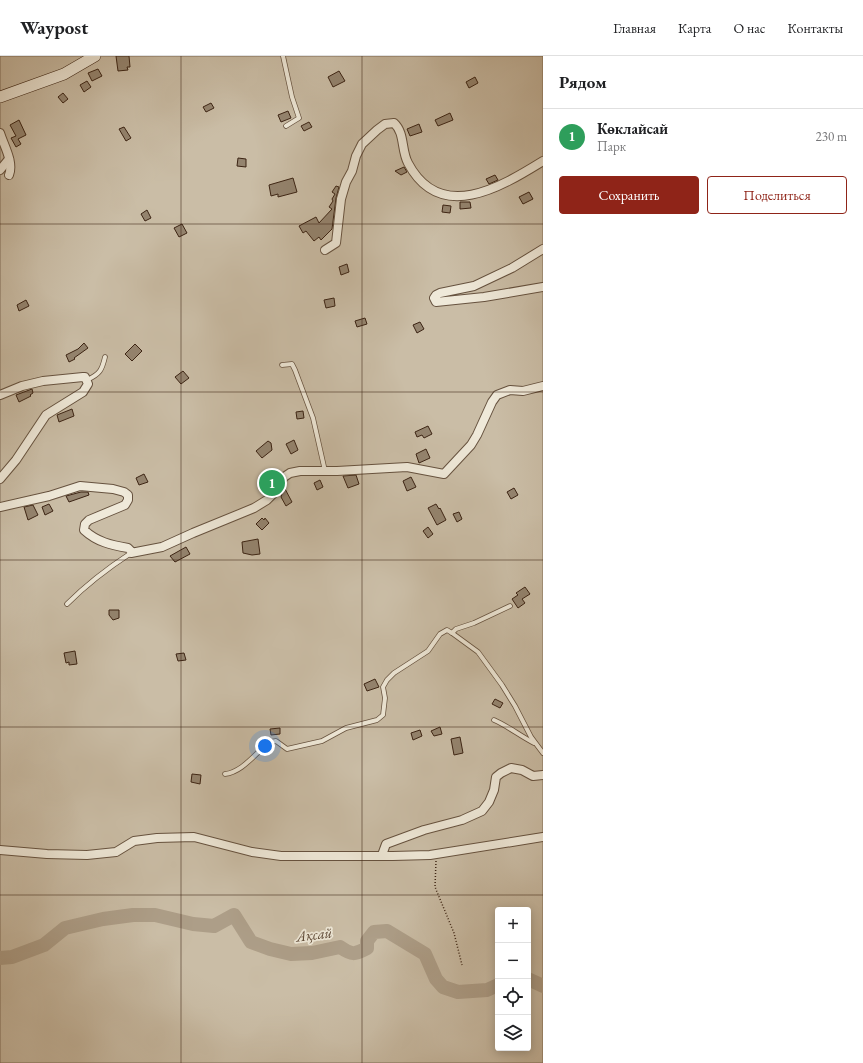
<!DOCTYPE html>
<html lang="ru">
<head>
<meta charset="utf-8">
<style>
	:root { --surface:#fff; --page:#f2f2f2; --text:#202124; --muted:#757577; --line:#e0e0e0; --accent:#8f2418 }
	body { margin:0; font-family:"EB Garamond",serif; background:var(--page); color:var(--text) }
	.controls { position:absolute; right:12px; bottom:12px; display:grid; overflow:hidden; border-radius:4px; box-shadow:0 2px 10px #0003 }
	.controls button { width:36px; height:36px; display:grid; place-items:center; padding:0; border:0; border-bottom:1px solid var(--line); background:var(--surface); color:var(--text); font:20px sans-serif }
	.you { position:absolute; left:265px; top:690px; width:14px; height:14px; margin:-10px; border:3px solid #fff; border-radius:50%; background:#1a73e8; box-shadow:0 0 0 6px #1a73e833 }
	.badge { display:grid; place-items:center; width:26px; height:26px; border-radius:50%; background:var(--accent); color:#fff; font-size:13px; font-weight:700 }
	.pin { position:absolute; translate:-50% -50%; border:2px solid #fff; box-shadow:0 1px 4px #0006 }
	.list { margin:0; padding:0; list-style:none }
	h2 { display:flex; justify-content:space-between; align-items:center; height:52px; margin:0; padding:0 16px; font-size:17px }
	h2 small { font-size:13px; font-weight:400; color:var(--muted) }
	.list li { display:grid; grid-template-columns:26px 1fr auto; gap:12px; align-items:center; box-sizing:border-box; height:56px; padding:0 16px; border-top:1px solid var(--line) }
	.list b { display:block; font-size:15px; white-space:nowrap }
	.list p { margin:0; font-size:13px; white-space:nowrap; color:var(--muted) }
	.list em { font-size:13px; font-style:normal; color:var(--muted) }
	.actions { display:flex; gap:8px; padding:12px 16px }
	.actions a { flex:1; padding:9px 0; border:1px solid var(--accent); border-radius:4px; text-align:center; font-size:14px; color:var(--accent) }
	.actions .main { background:var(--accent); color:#fff }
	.icon { flex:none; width:22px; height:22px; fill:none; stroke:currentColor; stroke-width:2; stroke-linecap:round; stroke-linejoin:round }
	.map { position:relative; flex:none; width:543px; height:1007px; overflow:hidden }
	header { display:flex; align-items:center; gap:24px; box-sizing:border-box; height:56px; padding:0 20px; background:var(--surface); border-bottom:1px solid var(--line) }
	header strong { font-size:19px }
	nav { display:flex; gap:22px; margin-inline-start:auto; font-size:14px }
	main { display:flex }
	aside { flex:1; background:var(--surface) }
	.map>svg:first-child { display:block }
</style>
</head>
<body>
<header>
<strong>Waypost</strong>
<nav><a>Главная</a><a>Карта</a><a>О нас</a><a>Контакты</a></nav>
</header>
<main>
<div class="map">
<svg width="543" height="1007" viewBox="0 0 543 1007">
	<rect width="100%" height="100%" fill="#e7ddc4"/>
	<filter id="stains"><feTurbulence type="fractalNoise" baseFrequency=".005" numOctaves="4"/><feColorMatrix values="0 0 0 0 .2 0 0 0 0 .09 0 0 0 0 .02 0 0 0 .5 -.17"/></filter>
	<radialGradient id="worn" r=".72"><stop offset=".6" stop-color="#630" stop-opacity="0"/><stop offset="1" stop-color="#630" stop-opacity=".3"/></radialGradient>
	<!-- green -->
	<path fill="#cabda6" stroke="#82705c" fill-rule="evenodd" d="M0,0H543V1007H0ZM498,854H528V992H498Z"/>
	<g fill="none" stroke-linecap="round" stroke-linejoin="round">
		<!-- river -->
		<g stroke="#ad9e88" stroke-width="14">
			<path d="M0,902L12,901L44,889L65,872L103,863L133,859H155L193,868L214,870L234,859L251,886L270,893L291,898L312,897L340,891C352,899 354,899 367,892V885L374,876L387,875L425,898L436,923L443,931L458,936L487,934L498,929"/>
			<polyline points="528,923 543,930"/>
		</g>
	</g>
	<!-- building -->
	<g fill="#94846f" stroke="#3b2313">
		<polygon points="116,0 129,0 130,11 127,11 128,14 118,15"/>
		<polygon points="98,13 102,20 92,25 88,17"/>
		<polygon points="339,15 345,25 333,31 328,21"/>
		<polygon points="475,21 478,27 469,32 466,26"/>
		<polygon points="87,25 91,31 84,36 80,29"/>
		<polygon points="63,37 68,43 63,47 58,41"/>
		<polygon points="211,47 214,52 206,56 203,51"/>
		<polygon points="288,55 291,62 281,66 278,59"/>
		<polygon points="450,57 453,64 438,70 435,64"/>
		<polygon points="19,64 26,79 18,83 21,88 16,91 11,82 16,80 10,69"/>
		<polygon points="309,66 312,71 304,75 301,70"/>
		<polygon points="419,68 422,76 410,80 407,73"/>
		<polygon points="124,71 131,82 126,85 119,73"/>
		<polygon points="238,102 246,103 246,111 237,110"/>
		<polygon points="404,111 407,116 401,119 395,115"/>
		<polygon points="495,119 498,124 489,128 486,123"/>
		<polygon points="293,122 297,136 278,141 278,138 271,140 269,129"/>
		<polygon points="336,130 339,131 336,142 332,173 321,184 319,181 314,185 306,175 303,177 299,170 316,161 319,167 332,153 329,151 333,145 332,143 335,138 332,136"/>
		<polygon points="529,136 533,143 523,148 519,141"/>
		<polygon points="460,146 470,146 471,152 460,153"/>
		<polygon points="443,149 451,150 450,157 442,156"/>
		<polygon points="147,154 151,162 145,165 141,158"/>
		<polygon points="182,168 187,177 179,181 174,172"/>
		<polygon points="347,208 349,216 341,219 339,211"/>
		<polygon points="334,242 335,250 326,252 324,244"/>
		<polygon points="26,244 29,250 19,255 17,249"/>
		<polygon points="365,262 367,268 357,271 355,265"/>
		<polygon points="420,266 424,273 417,277 413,269"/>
		<polygon points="84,287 88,292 74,302 75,303 69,306 66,299 78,293"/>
		<polygon points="135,288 142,295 132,305 125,298"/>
		<polygon points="183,315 189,322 181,328 175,321"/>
		<polygon points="32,333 33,337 30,339 31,340 19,346 16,339"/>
		<polygon points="72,353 74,360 59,366 57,359"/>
		<polygon points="303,355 304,362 297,363 296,356"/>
		<polygon points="428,370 432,378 424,382 422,379 417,381 415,376"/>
		<polygon points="294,384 298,394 291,398 286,388"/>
		<polygon points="268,385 271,387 272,394 262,402 256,395"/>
		<polygon points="426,393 430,402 419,407 416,398"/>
		<polygon points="144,418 148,426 139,429 136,422"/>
		<polygon points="356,419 359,428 348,432 343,420"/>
		<polygon points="411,421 416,431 407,435 403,425"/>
		<polygon points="320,424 323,431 317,434 314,427"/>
		<polygon points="284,431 292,446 286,450 281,441"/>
		<polygon points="514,432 518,439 511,443 507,436"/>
		<polygon points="81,436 88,436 89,439 69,446 66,440"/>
		<polygon points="49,448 53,455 45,459 42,451"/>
		<polygon points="436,448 439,453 440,452 446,464 437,469 428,452"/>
		<polygon points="33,449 38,459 28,464 24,451"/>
		<polygon points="459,456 462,463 457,466 453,458"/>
		<polygon points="262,462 264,464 265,462 269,467 262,474 256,468"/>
		<polygon points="428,471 433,478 428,482 423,475"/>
		<polygon points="258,483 260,498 252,499 243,497 242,486"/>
		<polygon points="186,491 190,498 175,506 170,500"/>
		<polygon points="525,531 530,538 522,543 525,547 518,552 512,543 518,539 516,537"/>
		<polygon points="109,554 119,554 119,562 113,564 109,559"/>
		<polygon points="75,595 77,608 69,609 69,606 66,607 64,597"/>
		<polygon points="184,597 186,604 178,605 176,598"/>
		<polygon points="375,623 379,631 367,635 364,628"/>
		<polygon points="495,643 503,647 500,652 492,648"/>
		<polygon points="440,671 442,678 434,680 431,675"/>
		<polygon points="280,672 280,678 271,679 270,673"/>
		<polygon points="420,674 422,680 413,684 411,677"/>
		<polygon points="460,681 463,697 454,699 451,683"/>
		<polygon points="192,718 201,719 200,728 191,726"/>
	</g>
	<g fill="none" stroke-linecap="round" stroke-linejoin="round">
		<defs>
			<g id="lane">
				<polyline points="283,0 292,41 299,62 286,70"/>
				<polyline points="282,309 292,308 295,314 313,362 325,415"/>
				<path d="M87,324C100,318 102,314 105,301"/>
				<path d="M67,548C86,529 108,512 131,497"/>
				<polyline points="510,550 474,567 456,573 452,577 478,596 502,629 515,650 531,681 543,697"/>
				<path d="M494,664C508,670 520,680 534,687"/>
				<path d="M225,718C243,716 256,696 270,686L276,685L287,693L322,685L346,672L377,664L383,659L385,642L383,631L387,624L394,617L428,595L440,578L447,574L452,577"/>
			</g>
			<g id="street">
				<path d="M0,77C4,90 14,106 9,119"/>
				<polyline points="0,114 9,103"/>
				<polyline points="543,193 512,212 474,230 440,237 436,239 434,242 436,246 484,241 543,231"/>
				<path d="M325,194L336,187L341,143L346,126L352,115L356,100L362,88L377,74L385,68L394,67C405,77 401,94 408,107C440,168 501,131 543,105"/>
				<polyline points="0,339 22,330 43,325 83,321 85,321 88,328 83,336 46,359 16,404 0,423"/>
				<path d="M0,451L49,440L80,430L113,433L124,436L128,439V444L125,449L89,464L85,468L84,474C97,486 111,489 128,492L131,495V497L162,491L193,477L254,452L267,444L274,437L284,421L290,417L300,415H337L407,411L444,418L471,389L477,379L492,346L497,339L510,334L523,335L543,330"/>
				<polyline points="0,794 47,798 87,799 116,796 134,785 157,782 194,781 252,796 281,800 393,800 430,799 543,781"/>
				<polyline points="382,799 386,788 424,774 462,764 482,755 489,746 494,734 496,721 501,717 511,712 522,714 533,720 543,719"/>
			</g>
			<polyline id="secondary" points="0,41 64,18 95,0"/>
		</defs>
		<!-- lane casing -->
		<use href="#lane" stroke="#66523f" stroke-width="5.5"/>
		<!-- street casing -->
		<use href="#street" stroke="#66523f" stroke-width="10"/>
		<!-- secondary casing -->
		<use href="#secondary" stroke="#3b2313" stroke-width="12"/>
		<!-- path -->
		<polyline stroke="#3b2313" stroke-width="1.5" stroke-dasharray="1 2" stroke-linecap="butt" points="436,805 435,831 454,877 462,909"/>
		<!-- lane -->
		<use href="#lane" stroke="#efe9d9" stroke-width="4"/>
		<!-- street -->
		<use href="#street" stroke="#efe9d9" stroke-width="8"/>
		<!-- secondary -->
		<use href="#secondary" stroke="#efe9d9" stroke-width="11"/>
	</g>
	<!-- grid -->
	<path fill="none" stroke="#3b2313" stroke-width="1" stroke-opacity="0.55" d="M181,0V1007M362,0V1007M0,168H543M0,336H543M0,504H543M0,671H543M0,839H543"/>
	<g text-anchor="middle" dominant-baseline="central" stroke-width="3.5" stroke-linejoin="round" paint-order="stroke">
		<!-- water labels -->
		<g font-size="15" font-style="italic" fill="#5d4836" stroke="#efe9d9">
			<text transform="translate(314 878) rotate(-7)">Ақсай</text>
		</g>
	</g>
	<rect width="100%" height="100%" filter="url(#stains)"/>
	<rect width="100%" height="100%" fill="url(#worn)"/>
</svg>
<div class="controls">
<button>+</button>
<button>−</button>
<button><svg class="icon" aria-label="locate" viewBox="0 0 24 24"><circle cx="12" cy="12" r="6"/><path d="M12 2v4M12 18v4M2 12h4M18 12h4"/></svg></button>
<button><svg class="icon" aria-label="layers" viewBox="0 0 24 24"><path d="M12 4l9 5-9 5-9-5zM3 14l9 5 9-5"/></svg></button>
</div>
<div class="you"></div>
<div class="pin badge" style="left:272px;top:427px;background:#2e9e5b">1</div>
</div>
<aside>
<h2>Рядом<small></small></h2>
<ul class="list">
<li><span class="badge" style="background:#2e9e5b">1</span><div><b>Көклайсай</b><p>Парк</p></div><em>230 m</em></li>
</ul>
<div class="actions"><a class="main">Сохранить</a><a>Поделиться</a></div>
</aside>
</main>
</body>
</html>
